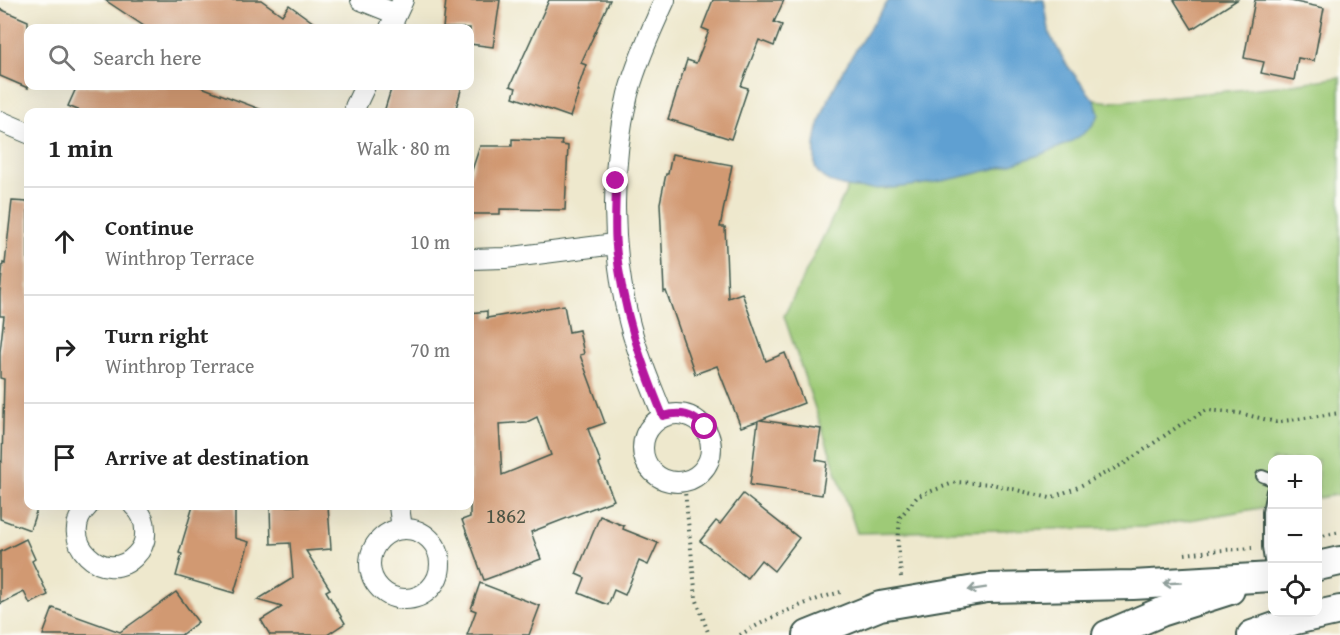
<!DOCTYPE html>
<html lang="en">
<head>
<meta charset="utf-8">
<style>
	:root { --surface:#fff; --page:#f2f2f2; --text:#222; --muted:#767676; --line:#e0e0e0 }
	body { margin:0; font-family:"Gentium Book Plus",serif; background:var(--page); color:var(--text) }
	.controls { position:absolute; right:18px; bottom:18px; display:grid; overflow:hidden; border-radius:12px; box-shadow:0 6px 24px #0002 }
	.controls button { width:54px; height:54px; display:grid; place-items:center; padding:0; border:0; border-bottom:2px solid var(--line); background:var(--surface); color:var(--text); font:30px sans-serif }
	.stop { position:absolute; width:18px; height:18px; margin:-14px; border:4px solid #b5179e; border-radius:50%; background:#fff }
	.stop.end { background:#b5179e; border-color:#fff; box-shadow:0 2px 6px #0008 }
	.list { margin:0; padding:0; list-style:none }
	h2 { display:flex; justify-content:space-between; align-items:center; height:78px; margin:0; padding:0 24px; font-size:26px }
	h2 small { font-size:20px; font-weight:400; color:var(--muted) }
	.list li { display:grid; grid-template-columns:39px 1fr auto; gap:18px; align-items:center; box-sizing:border-box; height:108px; padding:0 24px; border-top:2px solid var(--line) }
	.list b { display:block; font-size:22px; white-space:nowrap }
	.list p { margin:0; font-size:20px; white-space:nowrap; color:var(--muted) }
	.list em { font-size:20px; font-style:normal; color:var(--muted) }
	.icon { flex:none; width:33px; height:33px; fill:none; stroke:currentColor; stroke-width:2; stroke-linecap:round; stroke-linejoin:round }
	.map { position:relative; flex:none; width:1340px; height:635px; overflow:hidden }
	.search { position:absolute; background:var(--surface); box-shadow:0 6px 24px #0002; left:24px; top:24px; width:450px; height:66px; display:flex; align-items:center; gap:15px; box-sizing:border-box; padding:0 21px; border-radius:12px; color:var(--muted); font-size:22px }
	.panel { position:absolute; background:var(--surface); box-shadow:0 6px 24px #0002; left:24px; top:108px; width:450px; height:402px; border-radius:12px }
	.map>svg:first-child { display:block }
</style>
</head>
<body>
<div class="map">
<svg width="1340" height="635" viewBox="0 0 1340 635">
	<rect width="100%" height="100%" fill="#fdfcf7"/>
	<filter id="ink" filterUnits="userSpaceOnUse"><feTurbulence type="fractalNoise" baseFrequency=".0167" numOctaves="2"/><feDisplacementMap in="SourceGraphic" scale="12" xChannelSelector="R" yChannelSelector="G"/><feConvolveMatrix kernelMatrix="1 2 1 2 8 2 1 2 1" color-interpolation-filters="sRGB"/></filter>
	<filter id="wash" filterUnits="userSpaceOnUse"><feTurbulence type="fractalNoise" baseFrequency=".008" numOctaves="4" result="noise"/><feDisplacementMap in="SourceGraphic" scale="24" xChannelSelector="R" yChannelSelector="G"/><feGaussianBlur stdDeviation="1.35" result="paint"/><feColorMatrix in="noise" values="0 0 0 0 0 0 0 0 0 0 0 0 0 0 0 0 0 1.4 0 .05"/><feComposite in="paint" operator="in"/></filter>
	<g filter="url(#wash)">
		<rect width="100%" height="100%" fill="#eee8cd"/>
		<!-- green -->
		<polygon fill="#9eca77" stroke="#5e8456" stroke-width="1.5" points="1340,77 1340,494 1318,498 1318,460 1272,460 1272,506 1148,527 857,533 784,316 848,187 885,189 999,168 1062,146 1091,128 1099,114 1094,100 1111,102 1279,86"/>
		<!-- water -->
		<path fill="#5fa0d2" stroke="#3f6e83" stroke-width="1.5" d="M889,0H1044L1050,35L1067,65L1094,100L1099,114C1096,119 1093,126 1089,129C1081,136 1071,142 1062,146C1024,164 836,219 815,167C814,164 815,161 815,158C810,112 863,37 889,0Z"/>
		<g id="blocks">
			<!-- building -->
			<g fill="#d19972" fill-rule="evenodd">
				<polygon points="105,0 261,0 282,15 289,5 321,28 147,28"/>
				<polygon points="446,0 500,0 493,47 470,44 470,28 443,28"/>
				<polygon points="549,0 610,0 581,63 586,65 577,91 579,91 570,117 513,97 516,88 510,86"/>
				<polygon points="713,0 784,0 774,22 782,25 774,46 759,40 741,86 748,88 731,139 668,119 687,60 696,63 709,31 702,28"/>
				<polygon points="1174,0 1237,0 1192,29"/>
				<polygon points="1255,0 1286,0 1324,8 1314,61 1298,58 1294,80 1261,73 1264,62 1244,58"/>
				<polygon points="0,9 28,21 28,88 0,76"/>
				<polygon points="77,86 199,86 265,111 265,112 83,112 68,106"/>
				<polygon points="392,86 462,86 455,112 384,112"/>
				<polygon points="512,139 562,141 561,145 568,146 565,210 500,209 500,214 470,214 470,176 480,146 512,146"/>
				<polygon points="672,154 732,165 720,227 725,227 728,298 742,293 766,361 785,353 804,403 760,420 821,429 816,460 827,462 822,495 750,485 758,421 741,427 717,366 695,374 666,291 664,292 660,203 666,174 668,174"/>
				<polygon points="12,201 28,202 28,506 38,506 30,530 0,519 0,461 2,462 4,379 0,378 0,352 4,316 0,316 0,293 3,263 5,264"/>
				<path d="M564,305L569,332L579,330L584,354L580,355L605,423L588,429L601,463L599,464L614,500L531,532L541,559L484,580L462,520L470,517V313L487,311V318ZM537,417L551,455L502,475L499,424L527,422Z"/>
				<polygon points="743,494 799,538 774,571 761,560 747,578 700,541 716,521 720,524"/>
				<polygon points="193,506 235,506 235,538 249,542 234,593 176,576 182,554 179,553"/>
				<polygon points="270,506 328,506 331,549 306,551 330,589 326,591 345,623 327,635 270,635 261,620 282,607 257,600 293,578 290,543 271,544"/>
				<polygon points="600,516 624,526 623,529 658,543 648,565 639,561 625,595 614,590 608,605 579,593 585,578 576,574"/>
				<polygon points="26,539 35,559 32,561 48,595 30,604 24,592 0,604 0,552"/>
				<polygon points="480,583 540,606 529,635 467,635 476,611 471,609"/>
				<polygon points="176,592 198,622 181,635 43,635 53,608 120,632"/>
			</g>
		</g>
	</g>
	<g filter="url(#ink)">
		<use href="#blocks" fill-opacity="0" stroke="#3e574b" stroke-width="1.5"/>
		<g fill="none" stroke-linecap="round" stroke-linejoin="round">
			<defs>
				<g id="lane">
					<polyline points="1262,476 1272,480"/>
					<polyline points="1272,491 1268,512 1268,547 1272,574"/>
				</g>
				<g id="street">
					<polyline points="361,0 396,14"/>
					<polyline points="390,28 403,0"/>
					<polyline points="355,107 365,86"/>
					<polyline points="0,121 28,133"/>
					<polyline points="470,259 505,258 615,244"/>
					<circle cx="677" cy="448" r="34"/>
					<path d="M663,416C651,385 637,354 629,321C611,248 610,167 628,94C637,62 651,30 665,0"/>
					<path d="M88,506C54,539 105,589 136,555C141,550 145,542 145,535C146,523 142,513 134,506"/>
					<polyline points="399,506 402,529"/>
					<circle cx="405" cy="564" r="35"/>
				</g>
				<g id="secondary">
					<polyline points="1318,566 1340,561"/>
					<polyline points="808,635 880,606 987,588 1133,585 1272,577"/>
					<polyline points="1107,635 1161,612 1230,590"/>
					<polyline points="1252,635 1295,620 1340,610"/>
				</g>
			</defs>
			<!-- lane casing -->
			<use href="#lane" stroke="#3e574b" stroke-width="14"/>
			<!-- street casing -->
			<use href="#street" stroke="#3e574b" stroke-width="22"/>
			<!-- secondary casing -->
			<use href="#secondary" stroke="#3e574b" stroke-width="32"/>
			<!-- path -->
			<g stroke="#3e574b" stroke-width="4" stroke-dasharray="1.5 4.5" stroke-linecap="butt">
				<polyline points="684,482 696,598 709,635"/>
				<polyline points="1318,537 1340,532"/>
				<polyline points="1185,554 1211,551 1252,548"/>
				<polyline points="901,577 898,544 900,517 918,496 956,482 992,484 1050,498 1076,488 1125,463 1180,425 1207,410 1239,413 1276,422 1340,413"/>
				<path d="M740,635C770,617 807,601 841,592"/>
			</g>
			<!-- lane -->
			<use href="#lane" stroke="#fff" stroke-width="10"/>
			<!-- street -->
			<use href="#street" stroke="#fff" stroke-width="20"/>
			<!-- secondary -->
			<use href="#secondary" stroke="#fff" stroke-width="28"/>
		</g>
		<!-- one-way arrows -->
		<defs><path id="oneway-shaft" d="M-6 0H5M1.5-3L5.5 0L1.5 3" fill="none" stroke-width="1.6" stroke-linecap="round" stroke-linejoin="round" transform="scale(1.5)"/></defs>
		<g stroke="#8f9e9a">
			<use href="#oneway-shaft" transform="translate(1172 583) rotate(177)"/>
			<use href="#oneway-shaft" transform="translate(977 589) rotate(171)"/>
		</g>
	</g>
	<g fill="none" stroke-linecap="round" stroke-linejoin="round" filter="url(#ink)">
		<!-- route -->
		<path stroke="#b5179e" stroke-width="8" d="M616,181C616,202 614,225 616,246C622,307 640,360 663,416C682,411 692,414 705,427"/>
	</g>
	<g text-anchor="middle" dominant-baseline="central" stroke-width="6" stroke-linejoin="round" paint-order="stroke">
		<!-- number labels -->
		<g font-size="21" fill="#4c5444">
			<text x="506" y="515">1862</text>
		</g>
	</g>
</svg>
<div class="controls">
<button>+</button>
<button>−</button>
<button><svg class="icon" aria-label="locate" viewBox="0 0 24 24"><circle cx="12" cy="12" r="6"/><path d="M12 2v4M12 18v4M2 12h4M18 12h4"/></svg></button>
</div>
<div class="stop" style="left:705px;top:427px"></div>
<div class="stop end" style="left:616px;top:181px"></div>
<div class="search"><svg class="icon" aria-label="search" viewBox="0 0 24 24"><circle cx="10" cy="10" r="6"/><path d="M15 15l6 6"/></svg>Search here</div>
<section class="panel">
<h2>1 min<small>Walk · 80 m</small></h2>
<ul class="list">
<li><svg class="icon" aria-label="ahead" viewBox="0 0 24 24"><path d="M12 20V5M6 11l6-6 6 6"/></svg><div><b>Continue</b><p>Winthrop Terrace</p></div><em>10 m</em></li>
<li><svg class="icon" aria-label="right" viewBox="0 0 24 24"><path d="M7 20v-9h11M14 6l5 5-5 5"/></svg><div><b>Turn right</b><p>Winthrop Terrace</p></div><em>70 m</em></li>
<li><svg class="icon" aria-label="arrive" viewBox="0 0 24 24"><path d="M6 21V4h12l-3 4 3 4H6"/></svg><div><b>Arrive at destination</b></div></li>
</ul>
</section>
</div>
</body>
</html>
